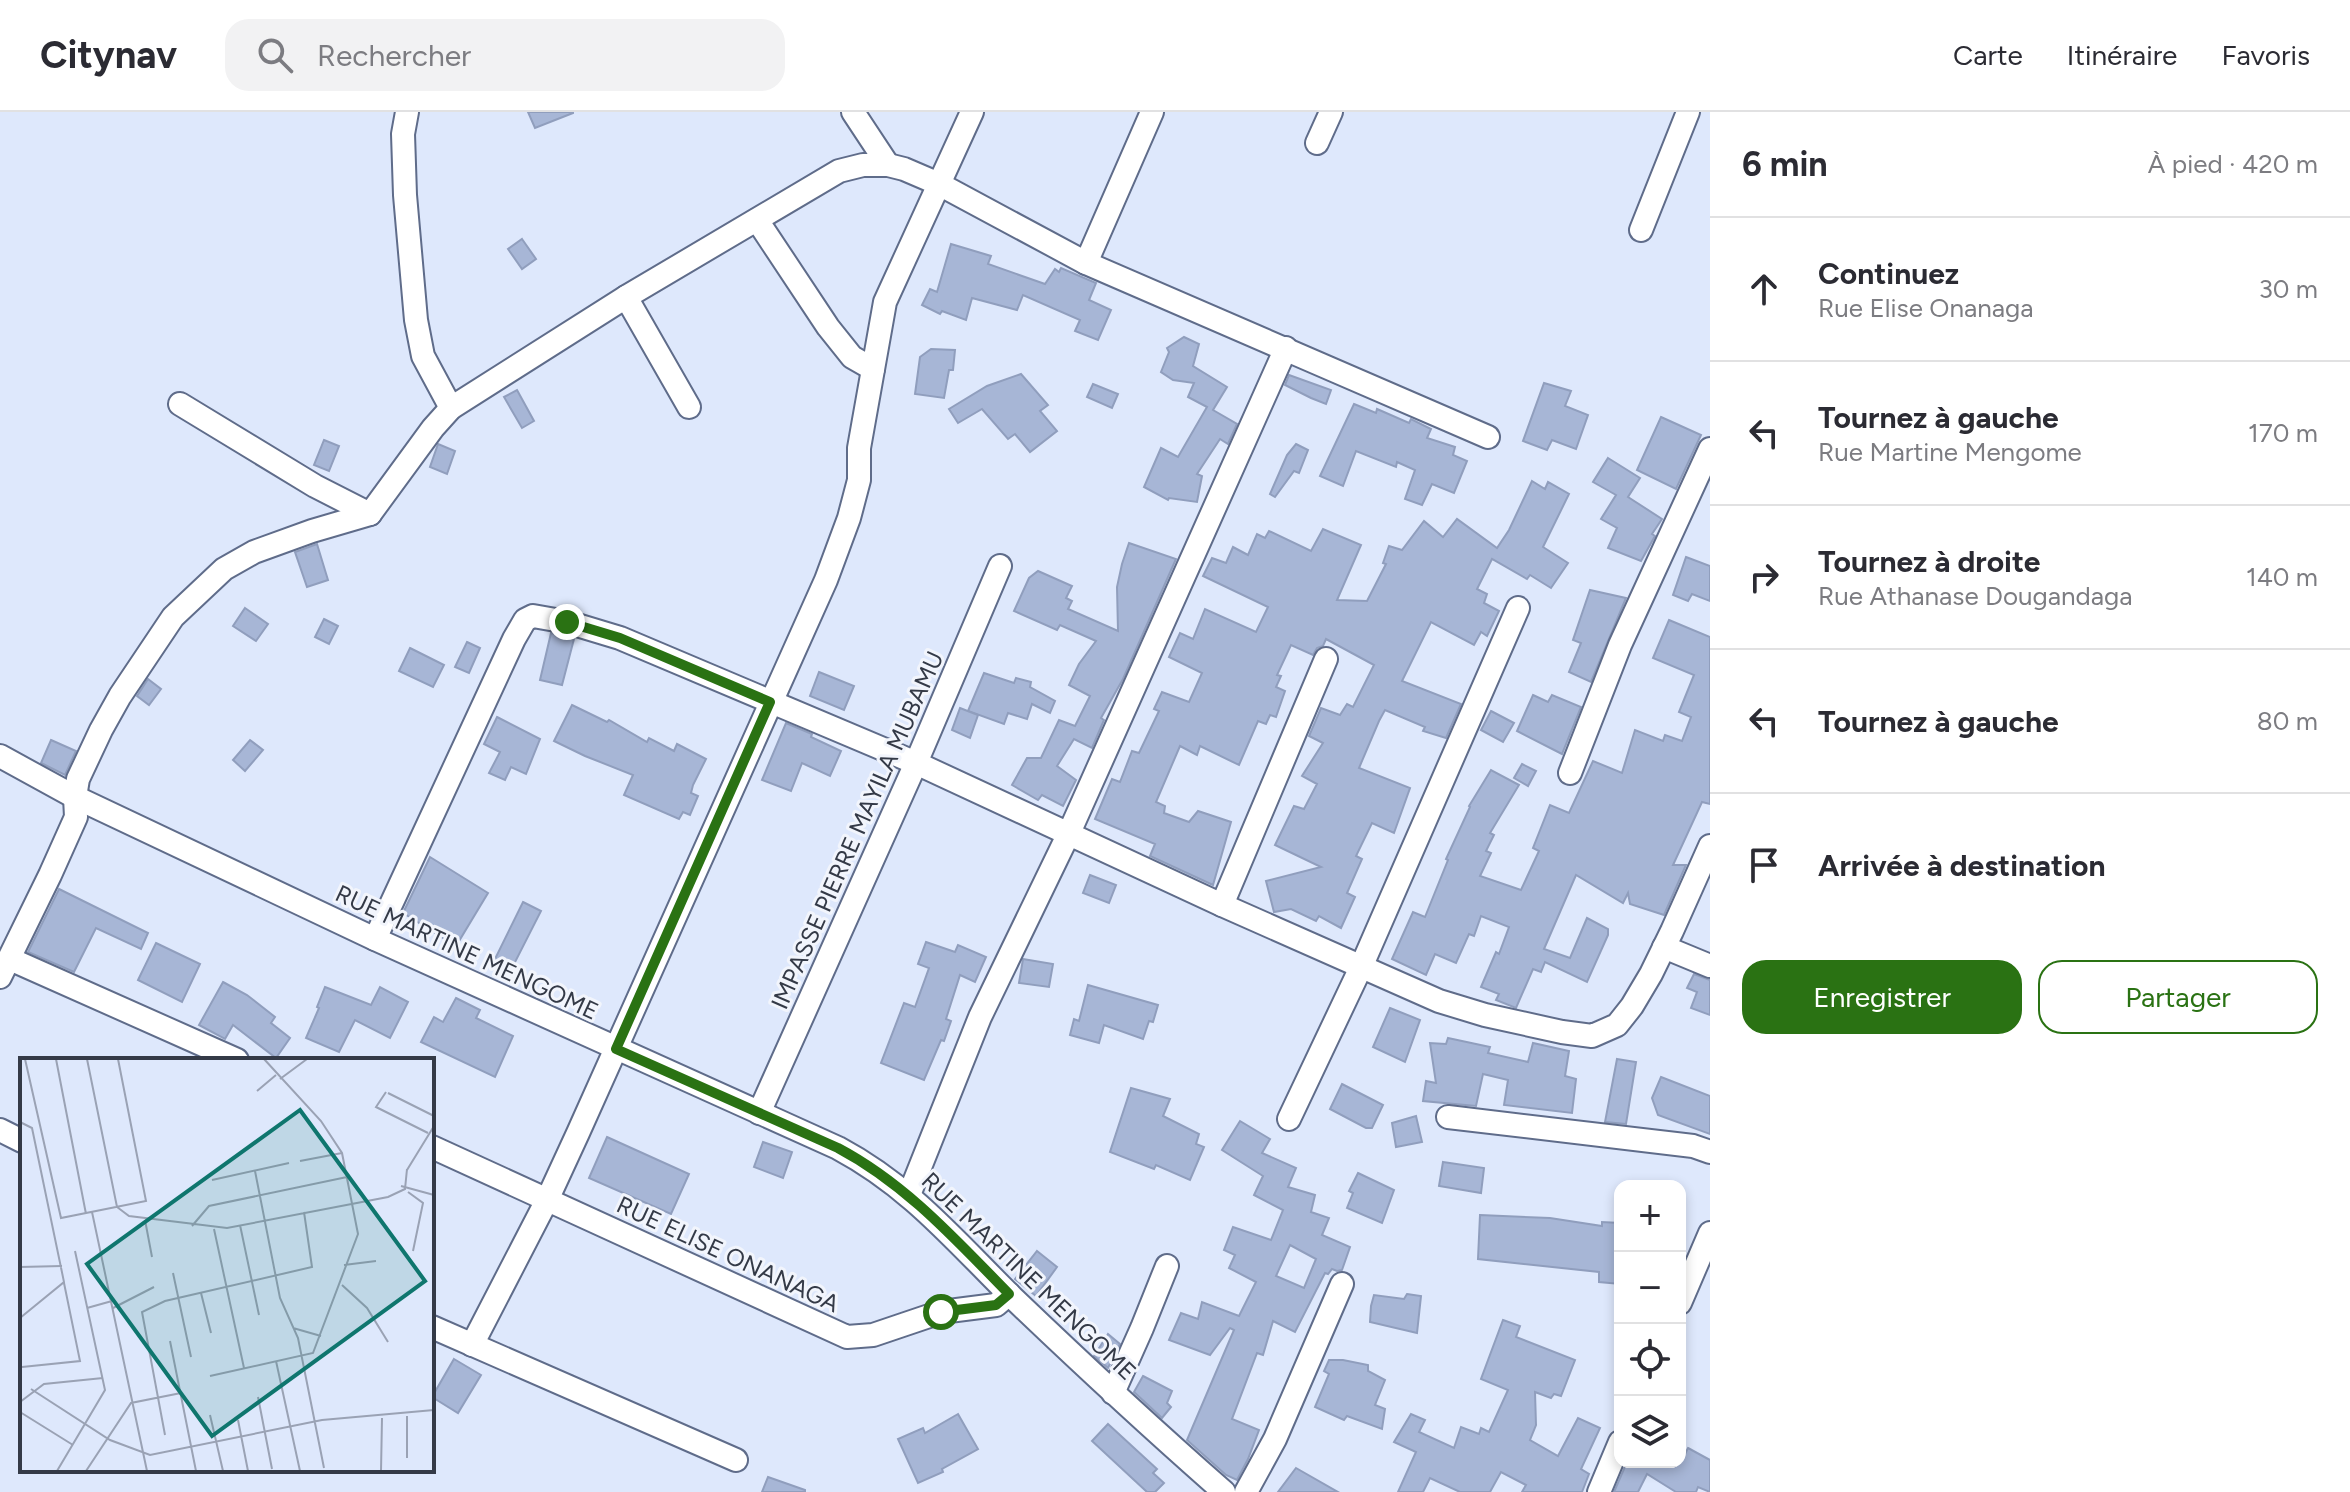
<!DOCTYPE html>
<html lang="fr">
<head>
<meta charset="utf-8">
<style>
	:root { --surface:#fff; --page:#f2f2f3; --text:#2b2b33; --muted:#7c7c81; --line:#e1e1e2; --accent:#2a7213 }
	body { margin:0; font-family:Figtree,sans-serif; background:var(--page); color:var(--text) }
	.controls { position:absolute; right:24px; bottom:24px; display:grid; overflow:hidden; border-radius:16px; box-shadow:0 4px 12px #0003 }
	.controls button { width:72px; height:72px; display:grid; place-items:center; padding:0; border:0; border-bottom:2px solid var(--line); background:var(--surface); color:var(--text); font:40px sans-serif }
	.stop { position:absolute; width:24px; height:24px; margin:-18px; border:6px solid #2a7213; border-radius:50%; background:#fff }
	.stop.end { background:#2a7213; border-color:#fff; box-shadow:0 2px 8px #0008 }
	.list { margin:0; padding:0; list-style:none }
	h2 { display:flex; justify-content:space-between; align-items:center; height:104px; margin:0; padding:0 32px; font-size:34px }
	h2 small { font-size:26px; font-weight:400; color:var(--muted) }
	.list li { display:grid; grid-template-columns:52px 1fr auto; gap:24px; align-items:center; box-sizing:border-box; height:144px; padding:0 32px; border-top:2px solid var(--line) }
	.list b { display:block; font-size:30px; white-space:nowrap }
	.list p { margin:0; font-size:26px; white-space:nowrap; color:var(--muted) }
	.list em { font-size:26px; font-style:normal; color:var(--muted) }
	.actions { display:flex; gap:16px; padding:24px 32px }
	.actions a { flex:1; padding:18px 0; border:2px solid var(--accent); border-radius:24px; text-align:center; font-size:28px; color:var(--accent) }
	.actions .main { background:var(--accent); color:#fff }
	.icon { flex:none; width:44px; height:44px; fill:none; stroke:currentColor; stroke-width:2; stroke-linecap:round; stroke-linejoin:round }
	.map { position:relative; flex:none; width:1710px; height:1380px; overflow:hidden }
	header { display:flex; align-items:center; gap:48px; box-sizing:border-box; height:112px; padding:0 40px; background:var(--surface); border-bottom:2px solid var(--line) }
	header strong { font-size:38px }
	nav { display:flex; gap:44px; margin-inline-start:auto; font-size:28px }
	.search { width:560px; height:72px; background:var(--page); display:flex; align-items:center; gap:20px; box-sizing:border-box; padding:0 28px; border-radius:24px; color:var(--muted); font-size:30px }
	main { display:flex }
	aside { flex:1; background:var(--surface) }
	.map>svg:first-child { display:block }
</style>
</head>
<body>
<header>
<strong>Citynav</strong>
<div class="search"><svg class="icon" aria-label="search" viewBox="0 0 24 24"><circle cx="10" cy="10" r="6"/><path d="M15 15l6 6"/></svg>Rechercher</div>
<nav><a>Carte</a><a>Itinéraire</a><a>Favoris</a></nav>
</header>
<main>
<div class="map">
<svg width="1710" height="1380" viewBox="0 0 1710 1380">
	<rect width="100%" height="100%" fill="#dee8fc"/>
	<!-- building -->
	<g fill="#a7b6d6" stroke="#909ebd" stroke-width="2" fill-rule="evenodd">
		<polygon points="528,0 573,0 573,1 535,16"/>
		<polygon points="522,127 536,147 522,157 508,137"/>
		<polygon points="951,132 991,144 988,152 1045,172 1055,157 1059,160 1061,156 1096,171 1089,188 1111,198 1098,228 1075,219 1080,208 1023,183 1017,198 972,186 966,208 942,199 940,202 922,193 930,177 937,180"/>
		<polygon points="1184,225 1199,232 1193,254 1227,275 1213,298 1237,312 1228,332 1220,327 1197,362 1202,364 1197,390 1169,386 1168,388 1144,375 1161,336 1178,345 1207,295 1188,285 1194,271 1173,268 1161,260 1169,240 1167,236"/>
		<polygon points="931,237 955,238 953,258 949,258 944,286 915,282 920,245"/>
		<polygon points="1021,262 1048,293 1040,299 1057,319 1030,340 1015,322 1008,327 982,297 958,311 949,297 987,274"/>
		<polygon points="1289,263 1331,278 1326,292 1311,286 1285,273"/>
		<polygon points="1544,271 1571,279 1565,294 1588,303 1576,337 1552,328 1547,338 1523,329"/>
		<polygon points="1093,272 1118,282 1112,296 1087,285"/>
		<polygon points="517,278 534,309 522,316 504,285"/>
		<polygon points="1354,292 1376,301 1377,297 1409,311 1411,307 1431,317 1427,326 1455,335 1453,343 1467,349 1454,381 1432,372 1422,393 1405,387 1415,358 1397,350 1396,355 1356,339 1343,374 1320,364"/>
		<polygon points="1661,305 1701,323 1676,377 1637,358"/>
		<polygon points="324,328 339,334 329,359 314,353"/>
		<polygon points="438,332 455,339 447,362 430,355"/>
		<polygon points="1296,332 1308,338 1299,361 1294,359 1275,385 1270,382 1287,343"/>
		<polygon points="1608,346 1640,366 1628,385 1662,407 1652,422 1655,424 1641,449 1608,436 1617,416 1601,407 1616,383 1593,370"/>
		<polygon points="1532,369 1545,377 1548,370 1569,382 1543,435 1568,451 1551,476 1530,463 1527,467 1492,447 1477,477 1487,482 1484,491 1499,499 1487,524 1481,520 1474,533 1431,510 1402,569 1461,592 1446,626 1423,619 1425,615 1385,598 1379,609 1359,656 1410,676 1394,721 1372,711 1356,744 1362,747 1347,781 1355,785 1341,816 1319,804 1316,809 1291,797 1274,800 1266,769 1321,755 1275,733 1294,694 1304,697 1317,672 1302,664 1323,631 1309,624 1321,596 1340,603 1347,592 1353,595 1374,553 1326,527 1323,534 1317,536 1313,543 1291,533 1277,563 1281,564 1276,575 1285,579 1276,605 1270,603 1266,612 1258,609 1239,653 1200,634 1197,643 1180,634 1156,690 1165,694 1164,701 1189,710 1198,699 1231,710 1213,773 1150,744 1155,732 1095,707 1112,667 1120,670 1132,639 1139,641 1159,599 1154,597 1162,580 1189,590 1202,561 1169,545 1180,521 1193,527 1205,497 1256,520 1268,495 1203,464 1212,446 1226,451 1233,435 1248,443 1257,422 1265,426 1269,419 1311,439 1323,417 1361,433 1337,488 1367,489 1386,452 1383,451 1389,434 1402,438 1424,409 1443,425 1457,407 1497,436 1509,418"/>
		<polygon points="1129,431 1176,447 1123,567 1101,606 1104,608 1092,636 1074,627 1057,654 1076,668 1063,694 1042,683 1038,688 1012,673 1027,646 1041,646 1059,608 1075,614 1090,584 1069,573 1079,552 1096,529 1060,513 1057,518 1014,499 1029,466 1038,459 1072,474 1066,486 1072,489 1068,497 1118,519 1117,475 1122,452"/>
		<polygon points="317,432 328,468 307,475 295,440"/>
		<polygon points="1686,445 1710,454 1710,489 1692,482 1688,489 1673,483"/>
		<polygon points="1590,478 1626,486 1591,570 1569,560 1581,531 1573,528"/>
		<polygon points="245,496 268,512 256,529 233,514"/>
		<polygon points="324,507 338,514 329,532 315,525"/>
		<polygon points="1669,508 1710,525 1710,692 1702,690 1673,753 1686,753 1664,803 1630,792 1628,781 1623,791 1576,763 1544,837 1570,846 1587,806 1608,817 1608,823 1587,870 1545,850 1541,860 1533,857 1516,896 1496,888 1499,882 1481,875 1496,840 1499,842 1509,815 1481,804 1474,824 1469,822 1456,851 1435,842 1426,863 1392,847 1413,800 1425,805 1448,748 1446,747 1470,695 1469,694 1491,658 1519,673 1490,721 1494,723 1486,739 1491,741 1480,764 1521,778 1539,739 1533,736 1550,693 1569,701 1593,649 1622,661 1635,618 1663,629 1665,623 1682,629 1691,605 1679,600 1694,563 1653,546"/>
		<polygon points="551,521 574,527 562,573 540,568"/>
		<polygon points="467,530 480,536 469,561 455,555"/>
		<polygon points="410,536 444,553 433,575 399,559"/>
		<polygon points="819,560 854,574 844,598 810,584"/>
		<polygon points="984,561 1014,571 1016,566 1031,570 1030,575 1055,589 1050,601 1032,592 1027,607 1008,601 1004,612 968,599"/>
		<polygon points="148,567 161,577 149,593 137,584"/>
		<polygon points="1533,583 1548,590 1552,583 1581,595 1562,642 1517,619"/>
		<polygon points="572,593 607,610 609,608 647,630 649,626 674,639 677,632 706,647 693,673 691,681 698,684 690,703 683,700 679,707 624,683 633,663 585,644 554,629"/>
		<polygon points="960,596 978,603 970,626 952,618"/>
		<polygon points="1491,599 1514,611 1503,630 1481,618"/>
		<polygon points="497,605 540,627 526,662 511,655 505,668 489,661 500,640 484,632"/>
		<polygon points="786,611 812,622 811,625 841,639 830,664 802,651 791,679 762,668"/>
		<polygon points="51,628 76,639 65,663 41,651"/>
		<polygon points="250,628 263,638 245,659 233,648"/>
		<polygon points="1522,652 1536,659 1528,674 1514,666"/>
		<polygon points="430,745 488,781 456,834 403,801"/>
		<polygon points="1090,763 1116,773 1109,791 1083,781"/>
		<polygon points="59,777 148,821 141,837 96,816 74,860 28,840"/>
		<polygon points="523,790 541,799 509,862 492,853"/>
		<polygon points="926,830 955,840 958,833 986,845 975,870 960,863 946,907 951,909 944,929 941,928 924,968 881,951 904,891 915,895 929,856 918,852"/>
		<polygon points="156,831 200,852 182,890 138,868"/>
		<polygon points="1023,847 1053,852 1049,875 1019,871"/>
		<polygon points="1694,862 1710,868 1710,903 1691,896 1697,880 1687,876"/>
		<polygon points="223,870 247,883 275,905 271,911 290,926 276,946 233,913 225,927 199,913"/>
		<polygon points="1088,873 1158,893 1153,910 1149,909 1143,927 1104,913 1099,931 1070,923 1074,907 1079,909"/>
		<polygon points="325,875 371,893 380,875 408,890 390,926 355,908 339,940 306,926 319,896 317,895"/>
		<polygon points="456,886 480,898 476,906 513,924 495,965 421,930 434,905 443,910"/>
		<polygon points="1390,896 1420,908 1405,950 1373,935"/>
		<polygon points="1448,926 1490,935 1488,941 1528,950 1533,931 1569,939 1565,964 1576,967 1572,1001 1504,993 1508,968 1483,962 1476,994 1423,989 1426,969 1436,971 1430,931 1446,932"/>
		<polygon points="1617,947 1636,950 1626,1012 1605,1010"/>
		<polygon points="1661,965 1710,984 1710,1022 1658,1003 1652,986"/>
		<polygon points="1342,972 1383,993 1372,1016 1366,1016 1330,997"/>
		<polygon points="1131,976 1170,987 1163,1004 1199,1022 1196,1032 1204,1035 1190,1068 1156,1053 1154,1057 1110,1040"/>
		<polygon points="1416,1004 1422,1030 1396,1035 1392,1011"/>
		<path d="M1240,1009L1270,1027L1262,1041L1296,1056L1288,1075L1315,1083L1311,1100L1329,1106L1322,1123L1350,1135L1342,1158L1337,1159L1332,1157L1328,1162L1325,1161L1295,1220L1273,1209L1263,1243L1257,1241L1232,1307L1259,1318L1248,1347L1237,1368L1226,1363L1187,1328L1234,1218L1230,1216L1210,1243L1169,1228L1181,1201L1198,1207L1202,1190L1239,1204L1256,1170L1229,1156L1235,1143L1224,1138L1233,1115L1271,1128L1283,1098L1254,1083L1263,1064L1222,1038ZM1290,1133L1316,1147L1304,1176L1276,1164Z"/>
		<polygon points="607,1025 689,1062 671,1102 589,1066"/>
		<polygon points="763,1030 792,1040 783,1066 754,1055"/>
		<polygon points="1443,1050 1484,1056 1481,1081 1439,1074"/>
		<polygon points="1358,1061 1394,1078 1382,1111 1347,1096 1353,1081 1349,1079"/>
		<polygon points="1480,1103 1550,1106 1602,1114 1602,1110 1620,1111 1620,1172 1599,1170 1599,1160 1478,1147"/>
		<polygon points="1037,1139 1057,1155 1036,1184 1015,1167"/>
		<polygon points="1407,1182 1421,1184 1417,1221 1370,1210 1371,1194 1374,1183 1404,1187"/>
		<polygon points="1503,1208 1520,1214 1516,1225 1575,1248 1561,1284 1554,1282 1551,1286 1535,1280 1536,1313 1530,1328 1558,1344 1578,1306 1600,1316 1581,1357 1589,1362 1582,1380 1522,1380 1526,1373 1501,1360 1490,1380 1460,1380 1430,1366 1423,1380 1398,1380 1416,1340 1394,1330 1411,1302 1425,1308 1419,1320 1454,1336 1461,1315 1479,1322 1481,1316 1489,1320 1508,1278 1481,1267"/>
		<polygon points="1108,1222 1120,1232 1108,1256 1094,1244"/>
		<polygon points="454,1247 481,1263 458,1301 432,1285"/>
		<polygon points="1329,1248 1343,1248 1368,1253 1368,1259 1385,1268 1375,1293 1385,1297 1382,1317 1347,1304 1344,1308 1315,1295 1329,1262 1324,1259"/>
		<polygon points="1143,1264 1172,1279 1167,1291 1171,1295 1162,1306 1134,1280"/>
		<polygon points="958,1302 978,1337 942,1357 943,1360 918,1371 898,1327 923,1316 925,1321"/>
		<polygon points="1108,1312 1157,1357 1153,1361 1164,1371 1155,1380 1147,1380 1092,1329"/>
		<polygon points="1688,1336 1710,1348 1710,1380 1698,1375 1696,1380 1676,1380 1647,1362 1638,1380 1614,1380 1627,1350 1681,1350"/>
		<polygon points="1296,1356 1338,1380 1278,1380"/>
		<polygon points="768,1365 805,1378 805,1380 762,1380"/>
	</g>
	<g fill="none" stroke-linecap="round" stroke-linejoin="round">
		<defs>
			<g id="minor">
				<polyline points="407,0 403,22 405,83 416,208 423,244 451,296"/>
				<polyline points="853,0 888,53"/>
				<polyline points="1317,31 1331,0"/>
				<polyline points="757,108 828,215 852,245 873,257"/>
				<polyline points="1641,118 1688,0"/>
				<polyline points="1086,151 1152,0"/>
				<polyline points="626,185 689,295"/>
				<polyline points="180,292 315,374 370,402"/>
				<path d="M0,644L75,685L375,827L838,1036C911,1075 955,1129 1013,1186C1082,1252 1152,1317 1224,1380"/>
				<polyline points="1570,661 1620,533 1710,337"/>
				<polyline points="1222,793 1326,547"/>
				<polyline points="375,827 514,527 525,508 533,504 567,510 620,526 916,651 1222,793 1439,889 1485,903 1562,920 1592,924 1617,913 1632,894 1651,862 1672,819 1710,734"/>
				<polyline points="1664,835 1710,854"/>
				<polyline points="10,847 237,948"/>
				<polyline points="0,865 50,763 76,705 75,685 78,667 101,618 120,584 173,505 224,457 254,440 312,419 370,402 433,316 451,296 626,185 839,59 863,53 888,53 904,57 939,72 1086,151 1488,325"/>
				<polyline points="759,1001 916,651 1000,454"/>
				<polyline points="1448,1005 1693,1034 1710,1040"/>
				<polyline points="1289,1007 1362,853 1518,496"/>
				<polyline points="0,1018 22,1029"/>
				<polyline points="432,1035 847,1225 873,1223 941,1200 996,1193 1009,1182"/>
				<polyline points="909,1083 980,905 1069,721 1286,236"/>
				<polyline points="1680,1191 1710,1121"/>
				<polyline points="432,1215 736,1348"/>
				<polyline points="472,1233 548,1086 578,1021 826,468 849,406 859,368 859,336 885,190 972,0"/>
				<polyline points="1113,1281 1142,1216 1167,1154"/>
				<polyline points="1246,1380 1275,1327 1342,1172"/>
				<polyline points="1599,1380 1620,1330"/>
			</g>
		</defs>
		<!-- minor casing -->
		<use href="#minor" stroke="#5f6c8a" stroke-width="26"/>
		<!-- minor -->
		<use href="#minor" stroke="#fff" stroke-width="22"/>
	</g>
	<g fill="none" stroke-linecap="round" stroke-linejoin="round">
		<!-- route -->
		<path stroke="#2a7213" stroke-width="10" d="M567,510L620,526L770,590L616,937L838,1036C906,1072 956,1128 1009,1182L996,1193L941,1200"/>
	</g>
	<g text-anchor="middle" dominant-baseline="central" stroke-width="6" stroke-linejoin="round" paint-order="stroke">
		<!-- street labels -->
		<g font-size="24" fill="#343a47" stroke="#f2f5fc">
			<text transform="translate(857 718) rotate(-66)">IMPASSE PIERRE MAYILA MUBAMU</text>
			<text transform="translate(467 840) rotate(25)">RUE MARTINE MENGOME</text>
			<text transform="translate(728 1142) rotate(25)">RUE ELISE ONANAGA</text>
			<text transform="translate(1029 1164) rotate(44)">RUE MARTINE MENGOME</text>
		</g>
	</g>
	<!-- overview -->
	<g transform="translate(20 946)">
		<rect width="414" height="414" fill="#dee8fc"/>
		<path fill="none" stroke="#9aa2b4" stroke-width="2" d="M5,1L41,160L126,143L98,1M36,1L66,156M67,1L97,149L109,158L207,170L368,139L385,131L387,111M260,21L287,1M237,33L256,17M366,34L356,49L408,75M368,35L414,58M0,64L12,70L44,224L0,260M280,103L322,95M387,112L414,68M235,113L260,240L278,280L304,410M192,122L269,105M381,128L414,137M388,134L403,145L393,193M72,154L127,413M125,162L132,199M220,167L239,257M172,168L189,148L327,119M194,171L224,310M324,207L356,203M0,209L42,208M153,215L171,299M322,227L347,250L368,284M181,235L191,275M67,250L92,243M93,250L134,229M273,270L301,278M150,283L176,413M256,303L280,413M2,309L60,303L44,225M190,318L293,295L338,176L322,95L301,63L244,1M11,331L90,382L130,397L302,362L414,352M238,339L252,411M0,344L24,326L83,320M0,354L53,387M190,357L203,413M218,362L228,413M145,377L122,254L145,243L292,209L284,154M387,400V358M37,413L85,332L55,193M66,413L111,345L161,335M361,413L362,360"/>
		<path fill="#0f766e" fill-opacity="0.15" stroke="#0f766e" stroke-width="4" d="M280,52L405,223L192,378L67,206Z"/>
		<rect width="414" height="414" fill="none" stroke="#343a47" stroke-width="4"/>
	</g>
</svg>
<div class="controls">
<button>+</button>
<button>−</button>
<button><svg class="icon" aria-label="locate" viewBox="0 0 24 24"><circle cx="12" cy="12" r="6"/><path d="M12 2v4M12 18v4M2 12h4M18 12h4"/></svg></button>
<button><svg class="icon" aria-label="layers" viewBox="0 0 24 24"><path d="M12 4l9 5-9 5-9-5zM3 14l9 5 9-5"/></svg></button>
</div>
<div class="stop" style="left:941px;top:1200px"></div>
<div class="stop end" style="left:567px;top:510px"></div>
</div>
<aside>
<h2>6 min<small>À pied · 420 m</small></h2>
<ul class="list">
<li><svg class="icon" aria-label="ahead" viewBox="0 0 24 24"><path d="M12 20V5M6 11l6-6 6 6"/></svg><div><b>Continuez</b><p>Rue Elise Onanaga</p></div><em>30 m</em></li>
<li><svg class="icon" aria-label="left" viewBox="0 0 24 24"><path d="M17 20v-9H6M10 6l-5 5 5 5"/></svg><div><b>Tournez à gauche</b><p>Rue Martine Mengome</p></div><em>170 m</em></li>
<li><svg class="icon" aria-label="right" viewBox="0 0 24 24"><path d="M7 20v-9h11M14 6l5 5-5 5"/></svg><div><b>Tournez à droite</b><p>Rue Athanase Dougandaga</p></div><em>140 m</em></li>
<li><svg class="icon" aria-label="left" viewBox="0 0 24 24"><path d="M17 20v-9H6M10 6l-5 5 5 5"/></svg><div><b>Tournez à gauche</b></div><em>80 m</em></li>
<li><svg class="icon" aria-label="arrive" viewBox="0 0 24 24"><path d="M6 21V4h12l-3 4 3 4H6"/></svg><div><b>Arrivée à destination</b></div></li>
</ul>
<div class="actions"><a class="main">Enregistrer</a><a>Partager</a></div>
</aside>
</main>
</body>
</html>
